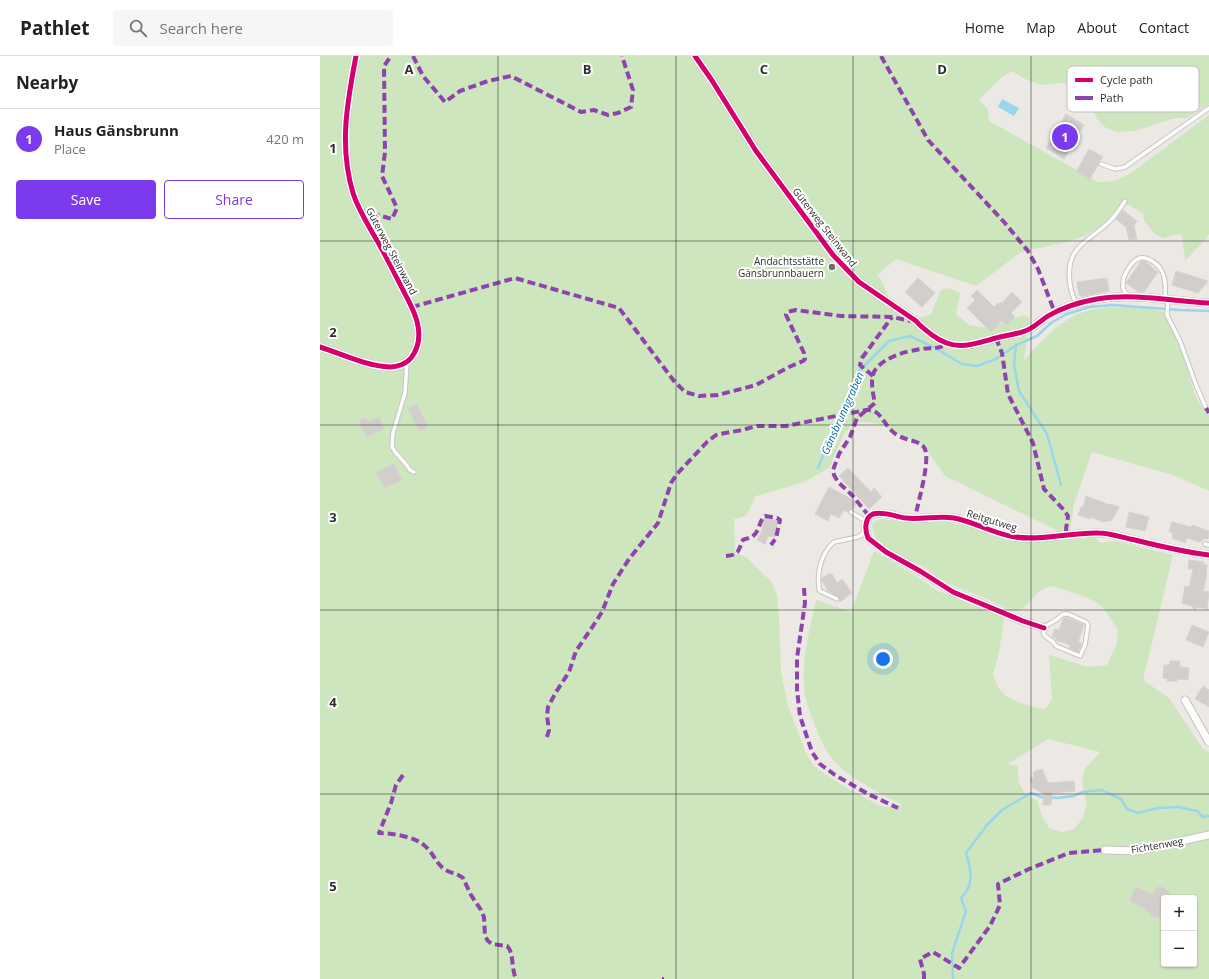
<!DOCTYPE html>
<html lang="en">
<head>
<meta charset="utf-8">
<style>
	:root { --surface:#fff; --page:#f6f6f6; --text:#222; --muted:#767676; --line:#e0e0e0; --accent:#7c3aed }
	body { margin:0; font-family:"Open Sans",sans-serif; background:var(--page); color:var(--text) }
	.controls { position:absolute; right:12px; bottom:12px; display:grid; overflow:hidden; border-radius:4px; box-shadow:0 1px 3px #0004 }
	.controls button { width:36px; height:36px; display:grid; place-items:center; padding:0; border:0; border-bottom:1px solid var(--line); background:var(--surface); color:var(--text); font:20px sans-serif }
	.you { position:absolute; left:563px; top:603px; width:14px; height:14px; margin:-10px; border:3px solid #fff; border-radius:50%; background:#1a73e8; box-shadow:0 0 0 6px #1a73e833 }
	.badge { display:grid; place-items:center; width:26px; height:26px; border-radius:50%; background:var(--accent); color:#fff; font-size:13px; font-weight:700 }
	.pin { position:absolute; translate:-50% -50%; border:2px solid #fff; box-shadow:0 1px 4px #0006 }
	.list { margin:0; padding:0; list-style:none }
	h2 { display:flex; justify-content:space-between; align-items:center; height:52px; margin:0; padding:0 16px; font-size:17px }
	h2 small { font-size:13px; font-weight:400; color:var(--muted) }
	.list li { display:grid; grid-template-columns:26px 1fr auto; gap:12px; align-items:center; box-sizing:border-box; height:60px; padding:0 16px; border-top:1px solid var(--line) }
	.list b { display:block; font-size:15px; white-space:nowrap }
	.list p { margin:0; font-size:13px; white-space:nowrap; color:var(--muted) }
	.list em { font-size:13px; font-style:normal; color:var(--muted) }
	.actions { display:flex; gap:8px; padding:12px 16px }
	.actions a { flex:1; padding:9px 0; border:1px solid var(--accent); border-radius:4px; text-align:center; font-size:14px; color:var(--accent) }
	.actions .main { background:var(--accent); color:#fff }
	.icon { flex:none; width:22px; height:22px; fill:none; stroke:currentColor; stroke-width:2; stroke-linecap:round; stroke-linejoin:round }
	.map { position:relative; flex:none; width:889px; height:923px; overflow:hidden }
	header { display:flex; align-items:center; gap:24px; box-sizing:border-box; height:56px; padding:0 20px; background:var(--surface); border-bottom:1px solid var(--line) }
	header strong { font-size:19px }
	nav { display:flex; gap:22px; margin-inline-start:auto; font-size:14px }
	.search { width:280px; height:36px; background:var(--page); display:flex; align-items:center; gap:10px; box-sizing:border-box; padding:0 14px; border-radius:4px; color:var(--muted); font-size:15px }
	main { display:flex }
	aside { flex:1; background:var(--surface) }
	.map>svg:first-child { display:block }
</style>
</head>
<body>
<header>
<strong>Pathlet</strong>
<div class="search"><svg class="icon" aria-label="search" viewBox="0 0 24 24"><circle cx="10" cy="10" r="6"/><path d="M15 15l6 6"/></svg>Search here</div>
<nav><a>Home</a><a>Map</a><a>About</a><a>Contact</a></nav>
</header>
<main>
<aside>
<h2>Nearby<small></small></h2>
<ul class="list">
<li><span class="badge">1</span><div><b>Haus Gänsbrunn</b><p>Place</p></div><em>420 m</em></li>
</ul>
<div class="actions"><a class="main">Save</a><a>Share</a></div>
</aside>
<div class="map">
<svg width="889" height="923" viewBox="0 0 889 923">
	<rect width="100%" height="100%" fill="#ece8e4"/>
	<!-- green -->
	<path fill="#cee6be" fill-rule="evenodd" d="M0,0H889V48L867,62H857L835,68L816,75L796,76L786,72L777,63L762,34L754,28L740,27L721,29L705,23L692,15L682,21L659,44L668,53L669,65L778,126L795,125L811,117L889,59V178L885,184L865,205L862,179L858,178L843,182L836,179L824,165L823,158L809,149L801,148L785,166L778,172L764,180L750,185L701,196L656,230L576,203L557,219L562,225L571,250L593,264L611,258L621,234L630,232L640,237L636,258L649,269L668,272L704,259L710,262L704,304C718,288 732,273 750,262C772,248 819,249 844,256C850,270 857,283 863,298C870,319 872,343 889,359V435L853,419L772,396L754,448L750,475L742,477L625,420L604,390L556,367L541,366L532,369L524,378L509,412L484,426L436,440L426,460L414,463L415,496L427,502L451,525L457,539L459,562L461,616L468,650L487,699L494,710L523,730L553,746L561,750L572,751L582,749C564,739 538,726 522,713C509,702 502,688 496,672C492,661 487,650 485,638C480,607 490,574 496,544L531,556L554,495L596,520L616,534L648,547L656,551L675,558L684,563L679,597L673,619C675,624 677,630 680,634C688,645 712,651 725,653L732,644L729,599L768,611L787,609L797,587L798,574C793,567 788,558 782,551C770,540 745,534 730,530L718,536L705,551L696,555L688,553L661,540L629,528L601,509L583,502L561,488L554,478L552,469L554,466L561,463L591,467L627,466L646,470L685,484L699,486L775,482L781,487L795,485L853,499L823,624L849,642L883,693L889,696V923H0ZM728,683L780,696L764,714L762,728L767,748L763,762L754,773L742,776L729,772L722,760L718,746L704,736L698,725V710L688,708ZM844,842H874V908H844Z"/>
	<!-- water -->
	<polygon fill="#99d6ec" points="682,43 699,52 694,60 678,51"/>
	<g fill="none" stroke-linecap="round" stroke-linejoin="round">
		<!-- stream -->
		<g stroke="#99d6ec" stroke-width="2.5">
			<polyline points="696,289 694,309 699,335 727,378 741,429"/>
			<polyline points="498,412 515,369 539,315 569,285 590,280 615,292 642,308 657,310 676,303 696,289 717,280 731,267 747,258 769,251 793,249 858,254 889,255"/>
			<path d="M633,923L632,897L646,855L641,842C655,829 651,813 646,797L667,769L682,754L711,737L722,741L737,742L754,740L762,736L781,734L801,743L807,753L818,757L838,752L858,751L877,755L883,761L889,760"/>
		</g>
	</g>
	<!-- building -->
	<g fill="#d1cecb" stroke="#d7d4d0">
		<polygon points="746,58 764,69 744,103 726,92"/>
		<polygon points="769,93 783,101 778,107 778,109 770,123 756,116"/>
		<polygon points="803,154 817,165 814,170 817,183 809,184 806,171 796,163"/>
		<polygon points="821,205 826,206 838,216 824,236 819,236 806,227"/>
		<polygon points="856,215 888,225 878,237 852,229"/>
		<polygon points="598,222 615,237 602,251 585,236"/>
		<polygon points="787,222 789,235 761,241 761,239 759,239 757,226"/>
		<polygon points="657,234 674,251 678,247 679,248 681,246 682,247 692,236 702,246 691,257 695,261 687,269 682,265 671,276 647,252 655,244 651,240"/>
		<polygon points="97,348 108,371 99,375 88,352"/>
		<polygon points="59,361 64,373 46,381 39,365 46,362 48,366"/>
		<polygon points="74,408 82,424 64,432 56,416"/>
		<polygon points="528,412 551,436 554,432 562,441 549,453 519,420"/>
		<polygon points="509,431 537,446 533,453 529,453 528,456 524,454 519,462 511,458 508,465 495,458"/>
		<polygon points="766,440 790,449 790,448 799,451 792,464 784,466 770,461 770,463 758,459 761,451 763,451"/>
		<polygon points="809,456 829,461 825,475 806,471"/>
		<polygon points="444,462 458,464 455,481 448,480 445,488 437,484 441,477"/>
		<polygon points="852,466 871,471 872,469 889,475 888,483 885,482 880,486 867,482 865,487 852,482 853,477 849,476"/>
		<polygon points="869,504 884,506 884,508 887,509 886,521 883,535 889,536 887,553 878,551 874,554 872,550 862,547 865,530 869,531 873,513 868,513"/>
		<polygon points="509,518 510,519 512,518 517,527 522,523 532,537 520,546 519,541 508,535 502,525 502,522"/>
		<polygon points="744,561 750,563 764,569 758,586 762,587 758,596 749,592 750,589 736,584 736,582 732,581 735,573 739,574"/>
		<polygon points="872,569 889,576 883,591 866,584"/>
		<polygon points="850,605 860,605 860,611 869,612 868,624 857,623 857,625 847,625 848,623 843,622 844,609 849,609"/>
		<polygon points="883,630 889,634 889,651 875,643"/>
		<polygon points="722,713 728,727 754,725 755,735 732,737 731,749 723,749 724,738 713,732 710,722 714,721 713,716"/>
		<polygon points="816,831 833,839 837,831 843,831 855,842 844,842 844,862 831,860 826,853 809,845"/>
	</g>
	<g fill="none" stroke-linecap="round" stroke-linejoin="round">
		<defs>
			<g id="service">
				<polyline points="781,108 795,113 805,111 889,52"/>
				<path d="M809,240C805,237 802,232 803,227C803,219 812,204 820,202C824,201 829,203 832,205C846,213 846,228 845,243"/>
				<polyline points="848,244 847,259 860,285 876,329 886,352"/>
				<path d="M757,248C752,241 751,235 750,228C745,191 766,187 788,167C795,161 800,153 805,145"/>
				<polyline points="87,306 85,337 73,377 72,391 75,396 85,407 90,414 94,416"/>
				<polyline points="531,456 547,466"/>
				<polyline points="885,488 889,489"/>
				<path d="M517,543L500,535L499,533C497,516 501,497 514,486L538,481L546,476"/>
				<path d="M744,558H748L766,566L768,569L765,589L760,600L736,590L733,586L724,579C722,568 729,569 736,564C739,562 741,559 744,558Z"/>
			</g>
			<g id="minor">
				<path d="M375,0L391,23L436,95L513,199L539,226L596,265C601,271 607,275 612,279C635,296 651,289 676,282C685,279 695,279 705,275C714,272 720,265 728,260C743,251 760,246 777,243C814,237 852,245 889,247"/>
				<path d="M0,291C22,298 46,310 70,311C77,311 86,308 91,302C98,293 100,281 98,270C96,257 89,246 83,234C74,216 65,198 55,181C47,167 38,153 33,137C19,91 27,47 36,0"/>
				<path d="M724,572L703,565L633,536L600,515L566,496L548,482C545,475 544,462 553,458C564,455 576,461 586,462C602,464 618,459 634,462C655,466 674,478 695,481C723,485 751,476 779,477C791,477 803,482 815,484C839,490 864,496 889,499"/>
				<polyline points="865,644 889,686"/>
				<polyline points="785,794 816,795 889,779"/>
			</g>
		</defs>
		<!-- service casing -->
		<use href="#service" stroke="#c5c4c5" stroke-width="5.5"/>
		<!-- minor casing -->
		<use href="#minor" stroke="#c5c4c5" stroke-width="9"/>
		<!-- service -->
		<use href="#service" stroke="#fcfcfb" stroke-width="3.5"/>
		<!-- minor -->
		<use href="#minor" stroke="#fcfcfb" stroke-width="7"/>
		<!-- quiet -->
		<g stroke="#8e44ad" stroke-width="4" stroke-dasharray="8 4" stroke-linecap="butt">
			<polyline points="93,0 103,20 125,46 140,35 168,25 191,20 261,56 274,54 288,59 298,57 311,51 313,34 302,0"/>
			<polyline points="561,0 608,84 684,166 708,195 718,213 735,257"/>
			<polyline points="40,154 72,163 77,152 62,120 65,96 64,10 71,0"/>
			<polyline points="92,251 195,222 299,252 354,325 365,336 379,340 398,339 436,329 469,311 483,305 485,303 484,297 466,259 467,256 476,254 521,260 572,261 591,265"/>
			<polyline points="676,282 682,297 688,338 713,387 724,433 744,454 748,460 746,473 747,479"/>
			<polyline points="553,320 540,309 542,302 572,261"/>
			<polyline points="886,352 889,357"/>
			<path d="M549,460L532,439L518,426L514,419L513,414L519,398L530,381L537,362L555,347C553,338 550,324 554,316C561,302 586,295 601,293C612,291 616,294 628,288"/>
			<path d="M406,500C420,499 418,494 423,484C426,482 430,483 433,480C440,475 439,464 445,460L457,462L460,464L456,482L451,489"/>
			<polyline points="484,532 485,547 477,602 477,634 480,660 492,696 500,708 515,719 548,738 578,752"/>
			<path d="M227,681L229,674L227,660L228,651L236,636L249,616L256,595L273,570L282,556L293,528L309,503L338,467L351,427L357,418L387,386L396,379L400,378L422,374L437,370H466L546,354C560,353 562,365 571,374C581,385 596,383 603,390C613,399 597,449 595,462"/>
			<path d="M83,719L76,729L71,747L59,777C72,777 97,781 106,791C113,797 116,807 124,813C130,817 137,817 143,822L151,839L161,854L164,861L165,880L168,885L172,888L187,890C194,896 191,912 196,923"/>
			<polyline points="342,923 344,923"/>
			<polyline points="604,923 604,918 600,903 613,896 639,912 670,870 680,849 678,828 709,813 749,797 785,794"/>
		</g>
		<defs>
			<g id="cycleway">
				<path d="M375,0L391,23L436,95L513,199L539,226L596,265C601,271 607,275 612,279C635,296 651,289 676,282C685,279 695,279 705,275C714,272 720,265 728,260C743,251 760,246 777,243C814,237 852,245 889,247"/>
				<path d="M0,291C22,298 46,310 70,311C77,311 86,308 91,302C98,293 100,281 98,270C96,257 89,246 83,234C74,216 65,198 55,181C47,167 38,153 33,137C19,91 27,47 36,0"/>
				<path d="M724,572L703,565L633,536L600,515L566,496L548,482C545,475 544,462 553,458C564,455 576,461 586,462C602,464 618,459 634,462C655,466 674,478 695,481C723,485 751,476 779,477C791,477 803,482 815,484C839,490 864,496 889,499"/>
			</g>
		</defs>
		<!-- cycleway casing -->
		<use href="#cycleway" stroke="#fff" stroke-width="8"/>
		<!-- cycleway -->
		<use href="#cycleway" stroke="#d6006c" stroke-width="5"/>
	</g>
	<!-- grid -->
	<path fill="none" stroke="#2e2e2e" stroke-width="1" stroke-opacity="0.55" d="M178,0V923M356,0V923M533,0V923M711,0V923M0,185H889M0,369H889M0,554H889M0,738H889"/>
	<!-- markers -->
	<circle fill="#706f6e" stroke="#fff" stroke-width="1.5" cx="512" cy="211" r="4"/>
	<g text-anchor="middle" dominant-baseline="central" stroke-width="4" stroke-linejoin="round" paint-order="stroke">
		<!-- street labels -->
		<g font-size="10" fill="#2e2e2e" stroke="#fff">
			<text transform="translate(505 171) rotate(52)">Güterweg Steinwand</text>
			<text transform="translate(72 195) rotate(62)">Güterweg Steinwand</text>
			<text transform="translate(672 464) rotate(17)">Reitgutweg</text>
			<text transform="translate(837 789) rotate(-10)">Fichtenweg</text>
		</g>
		<!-- poi labels -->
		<g font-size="10" fill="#2e2e2e" stroke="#fff" text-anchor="end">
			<text x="504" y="205">Andachtsstätte<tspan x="504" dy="12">Gänsbrunnbauern</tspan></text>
		</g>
		<!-- water labels -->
		<g font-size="11" font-style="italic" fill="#0d6fa3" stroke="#fff">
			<text transform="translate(522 357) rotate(-66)">Gänsbrunngraben</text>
		</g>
	</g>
	<!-- legend -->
	<rect x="747" y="10" width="132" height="46" rx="6" fill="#fff" stroke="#c0c0c0" stroke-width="1"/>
	<rect x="755" y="22" width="18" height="4" fill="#d6006c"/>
	<rect x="755" y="40" width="18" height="4" fill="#8e44ad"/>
	<g font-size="11" fill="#2e2e2e">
		<text x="780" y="28">Cycle path</text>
		<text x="780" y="46">Path</text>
	</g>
	<g font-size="13" text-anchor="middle" font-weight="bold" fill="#2e2e2e" stroke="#fff" stroke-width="4" stroke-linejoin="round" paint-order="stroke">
		<text x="89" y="18">A</text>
		<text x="267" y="18">B</text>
		<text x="444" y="18">C</text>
		<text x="622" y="18">D</text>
		<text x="13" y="97">1</text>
		<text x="13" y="281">2</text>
		<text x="13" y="466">3</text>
		<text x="13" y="651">4</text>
		<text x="13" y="835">5</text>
	</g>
</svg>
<div class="controls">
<button>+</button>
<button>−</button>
</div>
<div class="you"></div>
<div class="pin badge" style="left:745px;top:81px">1</div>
</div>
</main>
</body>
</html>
